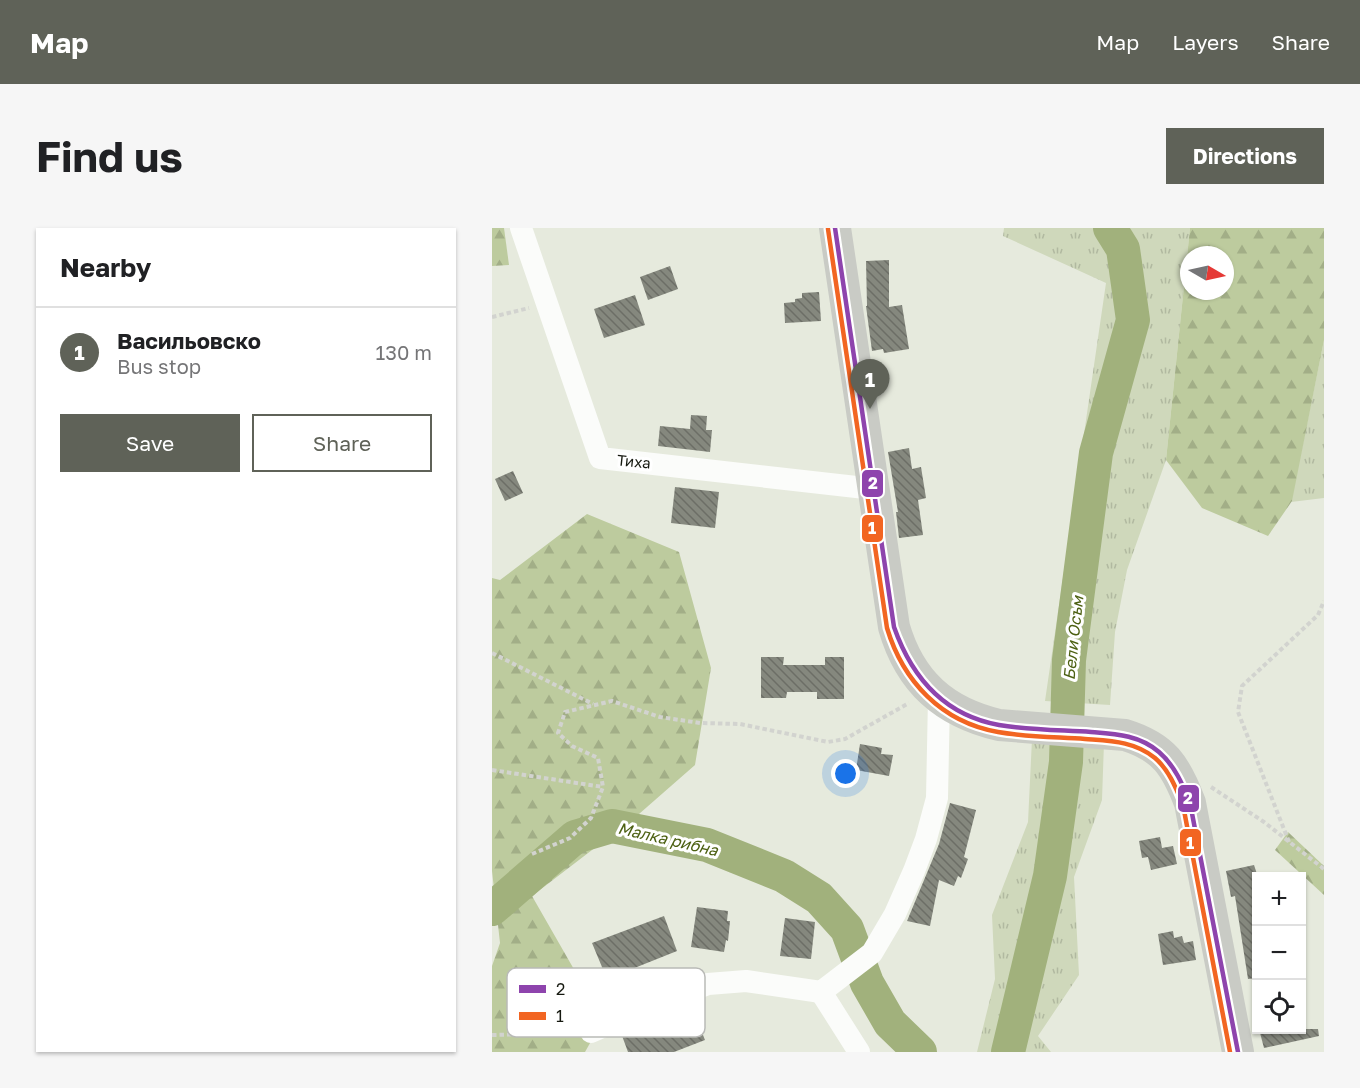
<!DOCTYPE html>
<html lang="en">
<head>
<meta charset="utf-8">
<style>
	:root { --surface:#fff; --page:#f6f6f6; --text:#202124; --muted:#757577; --line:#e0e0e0; --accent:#5f6258 }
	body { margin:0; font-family:"Golos Text",sans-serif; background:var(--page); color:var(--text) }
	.controls { position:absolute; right:18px; bottom:18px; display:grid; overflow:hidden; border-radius:0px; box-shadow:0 2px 4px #0004 }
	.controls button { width:54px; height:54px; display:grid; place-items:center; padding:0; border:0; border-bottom:2px solid var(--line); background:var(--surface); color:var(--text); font:30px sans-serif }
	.compass { position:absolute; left:688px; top:18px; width:54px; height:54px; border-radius:50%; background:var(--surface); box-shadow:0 2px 4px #0004; rotate:99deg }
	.you { position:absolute; left:354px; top:546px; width:21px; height:21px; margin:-15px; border:4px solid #fff; border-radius:50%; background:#1a73e8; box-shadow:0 0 0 9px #1a73e833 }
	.badge { display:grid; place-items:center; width:39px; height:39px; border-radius:50%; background:var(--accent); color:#fff; font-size:20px; font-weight:700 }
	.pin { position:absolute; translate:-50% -50px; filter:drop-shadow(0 2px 3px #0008) }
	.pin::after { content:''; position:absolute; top:32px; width:21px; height:18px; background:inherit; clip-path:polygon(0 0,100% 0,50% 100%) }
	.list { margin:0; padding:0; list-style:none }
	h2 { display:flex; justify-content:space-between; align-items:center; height:78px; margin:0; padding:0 24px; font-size:26px }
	h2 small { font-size:20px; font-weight:400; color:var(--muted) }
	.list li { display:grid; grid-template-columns:39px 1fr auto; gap:18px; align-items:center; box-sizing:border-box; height:90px; padding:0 24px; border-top:2px solid var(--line) }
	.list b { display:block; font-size:22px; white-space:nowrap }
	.list p { margin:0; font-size:20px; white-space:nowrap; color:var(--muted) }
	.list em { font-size:20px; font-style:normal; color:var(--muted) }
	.actions { display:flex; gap:12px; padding:18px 24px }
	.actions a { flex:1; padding:14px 0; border:2px solid var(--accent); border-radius:0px; text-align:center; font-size:21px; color:var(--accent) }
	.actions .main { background:var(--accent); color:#fff }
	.icon { flex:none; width:33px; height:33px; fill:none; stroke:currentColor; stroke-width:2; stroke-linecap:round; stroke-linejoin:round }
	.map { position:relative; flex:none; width:832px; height:824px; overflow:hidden; border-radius:0px }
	header { display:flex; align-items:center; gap:36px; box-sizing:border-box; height:84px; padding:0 30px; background:var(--accent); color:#fff }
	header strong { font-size:28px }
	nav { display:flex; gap:33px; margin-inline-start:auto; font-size:21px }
	.intro { display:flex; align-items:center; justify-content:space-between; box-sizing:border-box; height:144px; padding:0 36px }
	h1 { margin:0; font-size:42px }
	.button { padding:15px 27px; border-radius:0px; background:var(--accent); color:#fff; font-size:21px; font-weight:700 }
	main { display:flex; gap:36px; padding:0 36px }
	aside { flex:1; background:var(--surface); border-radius:0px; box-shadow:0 2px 4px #0004 }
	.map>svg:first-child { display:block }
</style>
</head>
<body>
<header>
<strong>Map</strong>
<nav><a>Map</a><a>Layers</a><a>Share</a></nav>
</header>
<div class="intro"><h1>Find us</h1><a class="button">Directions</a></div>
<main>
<aside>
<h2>Nearby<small></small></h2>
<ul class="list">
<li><span class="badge">1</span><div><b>Васильовско</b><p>Bus stop</p></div><em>130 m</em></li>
</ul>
<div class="actions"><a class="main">Save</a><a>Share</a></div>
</aside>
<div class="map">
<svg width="832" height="824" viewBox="0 0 832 824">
	<defs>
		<pattern id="grass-tufts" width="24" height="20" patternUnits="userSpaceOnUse" patternTransform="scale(1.5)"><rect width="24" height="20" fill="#cfd8bb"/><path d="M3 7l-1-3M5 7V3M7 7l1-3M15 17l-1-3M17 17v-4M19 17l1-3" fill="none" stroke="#b1b9a0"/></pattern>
		<pattern id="forest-firs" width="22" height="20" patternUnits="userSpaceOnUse" patternTransform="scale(1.5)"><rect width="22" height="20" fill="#bdcb9e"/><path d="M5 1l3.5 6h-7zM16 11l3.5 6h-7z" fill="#a2ae87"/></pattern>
		<pattern id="building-back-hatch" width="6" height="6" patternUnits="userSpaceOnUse" patternTransform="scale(1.5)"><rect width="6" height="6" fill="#85887e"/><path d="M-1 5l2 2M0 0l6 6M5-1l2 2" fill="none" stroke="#6c6e66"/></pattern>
	</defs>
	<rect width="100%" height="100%" fill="#e6eadd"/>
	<!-- grass -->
	<g fill="url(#grass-tufts)">
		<polygon points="512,0 698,0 674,232 635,342 623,404 618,477 553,473 614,55 511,8"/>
		<polygon points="832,112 832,270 799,274"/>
		<polygon points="540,511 612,515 610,572 582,649 587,747 546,808 559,824 485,824 503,751 500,687 536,594"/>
	</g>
	<!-- forest -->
	<g fill="url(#forest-firs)" fill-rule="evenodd">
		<polygon points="0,0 12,0 17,37 0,38"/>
		<path d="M698,0H832V112L800,273L776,308L710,280L674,232ZM697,27H733V63H697Z"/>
		<polygon points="95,286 187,324 219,440 203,537 147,586 40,668 111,792 93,824 0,824 0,738 8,715 0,643 0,350 8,352"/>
		<polygon points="796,604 832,638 832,667 783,622"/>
	</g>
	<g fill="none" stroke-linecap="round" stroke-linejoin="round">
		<!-- river -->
		<g stroke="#a1b17c" stroke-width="34">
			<polyline points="0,681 83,609 120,598 215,617 292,648 327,670 355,701 375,755 398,795 428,824"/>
			<polyline points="516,824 558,648 574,534 577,432 604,225 641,92 631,21 618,0"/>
		</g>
	</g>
	<!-- building -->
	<g fill="url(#building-back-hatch)">
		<polygon points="397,32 397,79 410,77 417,121 392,125 391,121 380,123 374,78 375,78 374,33"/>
		<polygon points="178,38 186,61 156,72 148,49"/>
		<polygon points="327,64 329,93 293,95 292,75 303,74 303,71 310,70 310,65"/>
		<polygon points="143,67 153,97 112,110 102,81"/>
		<polygon points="199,187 215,188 214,202 220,202 218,224 166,218 168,198 198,201"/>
		<polygon points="417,220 420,241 429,239 434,270 426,272 431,307 407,310 404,284 406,284 396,224"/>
		<polygon points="21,243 31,265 13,273 3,251"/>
		<polygon points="183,259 227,264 223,300 179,295"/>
		<polygon points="269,429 292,429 291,437 333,437 333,429 352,429 352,471 325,471 325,464 295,464 294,470 269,470"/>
		<polygon points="368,516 390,520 389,526 401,527 397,548 364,542"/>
		<polygon points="458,575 484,582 472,629 476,631 469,650 466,648 462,658 447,652 438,698 415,693 447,616"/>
		<polygon points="668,609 670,620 681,618 685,636 659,642 656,629 650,630 647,613"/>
		<polygon points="762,637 765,646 765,750 756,751 743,668 739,669 734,643"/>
		<polygon points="205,679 236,683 235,693 238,693 236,713 234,712 232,724 199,719"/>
		<polygon points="172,688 185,723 115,751 100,715"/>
		<polygon points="293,690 323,694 319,731 288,728"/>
		<polygon points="681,703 682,710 690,708 692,715 701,713 704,732 671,737 666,706"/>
		<polygon points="199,777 213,812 182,824 136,824 129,805"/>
		<polygon points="767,801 826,801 827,808 772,820"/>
	</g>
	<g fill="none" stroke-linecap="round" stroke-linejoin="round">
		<!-- path -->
		<g stroke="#d2d3cf" stroke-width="4" stroke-dasharray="4.5 3" stroke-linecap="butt">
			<polyline points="0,89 37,80"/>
			<polyline points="0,425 101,476"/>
			<polyline points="0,542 111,559"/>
			<polyline points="719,559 772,594 832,641"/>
			<polyline points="797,614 746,484 750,458 826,387 832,373"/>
			<polyline points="40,626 78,610 99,590 111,559 106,530 80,518 66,505 73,484 120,473 168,489 208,495 248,496 336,514 353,511 417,475"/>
			<polyline points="0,807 80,805"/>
		</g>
		<!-- street -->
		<g stroke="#fbfcfa" stroke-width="22">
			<polyline points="29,0 108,230 382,261"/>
			<polyline points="329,764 367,824"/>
			<polyline points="99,804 151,781 216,756 254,753 329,764 380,725 403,686 422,643 434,611 445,570 447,470"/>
		</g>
		<!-- secondary -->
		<path stroke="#c9cbc5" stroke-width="32" d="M343,0L402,399C418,454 452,484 507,497L633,507C672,519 684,538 698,575L746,824"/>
		<defs>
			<path id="bus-1" d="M343,0L402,399C420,450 452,487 507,497C537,502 569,502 599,504C624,506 647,507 667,524C683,538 691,557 698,575L746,824"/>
			<path id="bus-2" d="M336,1L395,400C411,453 449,494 506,504C534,509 564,509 593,511C618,513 642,513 663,530C677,542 684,560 691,577L738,824"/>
		</defs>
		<!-- bus-1 casing -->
		<use href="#bus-1" stroke="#fff" stroke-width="9"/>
		<!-- bus-2 casing -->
		<use href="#bus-2" stroke="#fff" stroke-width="9"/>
		<!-- bus-1 -->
		<use href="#bus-1" stroke="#8e44ad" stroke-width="4.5"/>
		<!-- bus-2 -->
		<use href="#bus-2" stroke="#f26522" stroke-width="4.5"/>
	</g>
	<g text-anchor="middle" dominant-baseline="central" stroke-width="6" stroke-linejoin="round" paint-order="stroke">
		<!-- street labels -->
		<g font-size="15" fill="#161910" stroke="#fff">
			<text transform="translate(142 233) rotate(6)">Тиха</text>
		</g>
		<!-- water labels -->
		<g font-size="16" font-style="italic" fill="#4c6012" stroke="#fff">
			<text transform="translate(581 410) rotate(-84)">Бели Осъм</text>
			<text transform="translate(176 611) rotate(13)">Малка рибна</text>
		</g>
	</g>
	<!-- legend -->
	<rect x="15" y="740" width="198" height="69" rx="9" fill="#fff" stroke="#b9bab7" stroke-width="1.5"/>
	<rect x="27" y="757" width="27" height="8" fill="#8e44ad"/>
	<rect x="27" y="784" width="27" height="8" fill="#f26522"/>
	<g font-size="16" fill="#161910">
		<text x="64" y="767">2</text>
		<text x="64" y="794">1</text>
	</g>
	<g stroke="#fff" stroke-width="2">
		<rect x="369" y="241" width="23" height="29" rx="6" fill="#8e44ad"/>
		<rect x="369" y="286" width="23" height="29" rx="6" fill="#f26522"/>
		<rect x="685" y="556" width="23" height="29" rx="6" fill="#8e44ad"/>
		<rect x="687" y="600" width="23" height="29" rx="6" fill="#f26522"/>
	</g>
	<g font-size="16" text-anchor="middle" font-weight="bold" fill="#fff">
		<text x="381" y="261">2</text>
		<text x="380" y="306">1</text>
		<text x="696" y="576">2</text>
		<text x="698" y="621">1</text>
	</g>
</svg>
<div class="controls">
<button>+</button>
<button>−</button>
<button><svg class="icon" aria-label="locate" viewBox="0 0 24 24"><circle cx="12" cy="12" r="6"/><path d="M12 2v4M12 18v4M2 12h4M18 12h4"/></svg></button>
</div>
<svg class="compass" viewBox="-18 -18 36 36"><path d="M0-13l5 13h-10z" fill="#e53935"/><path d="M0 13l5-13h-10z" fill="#757577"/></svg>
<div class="you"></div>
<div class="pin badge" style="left:378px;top:181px">1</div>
</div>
</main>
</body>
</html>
